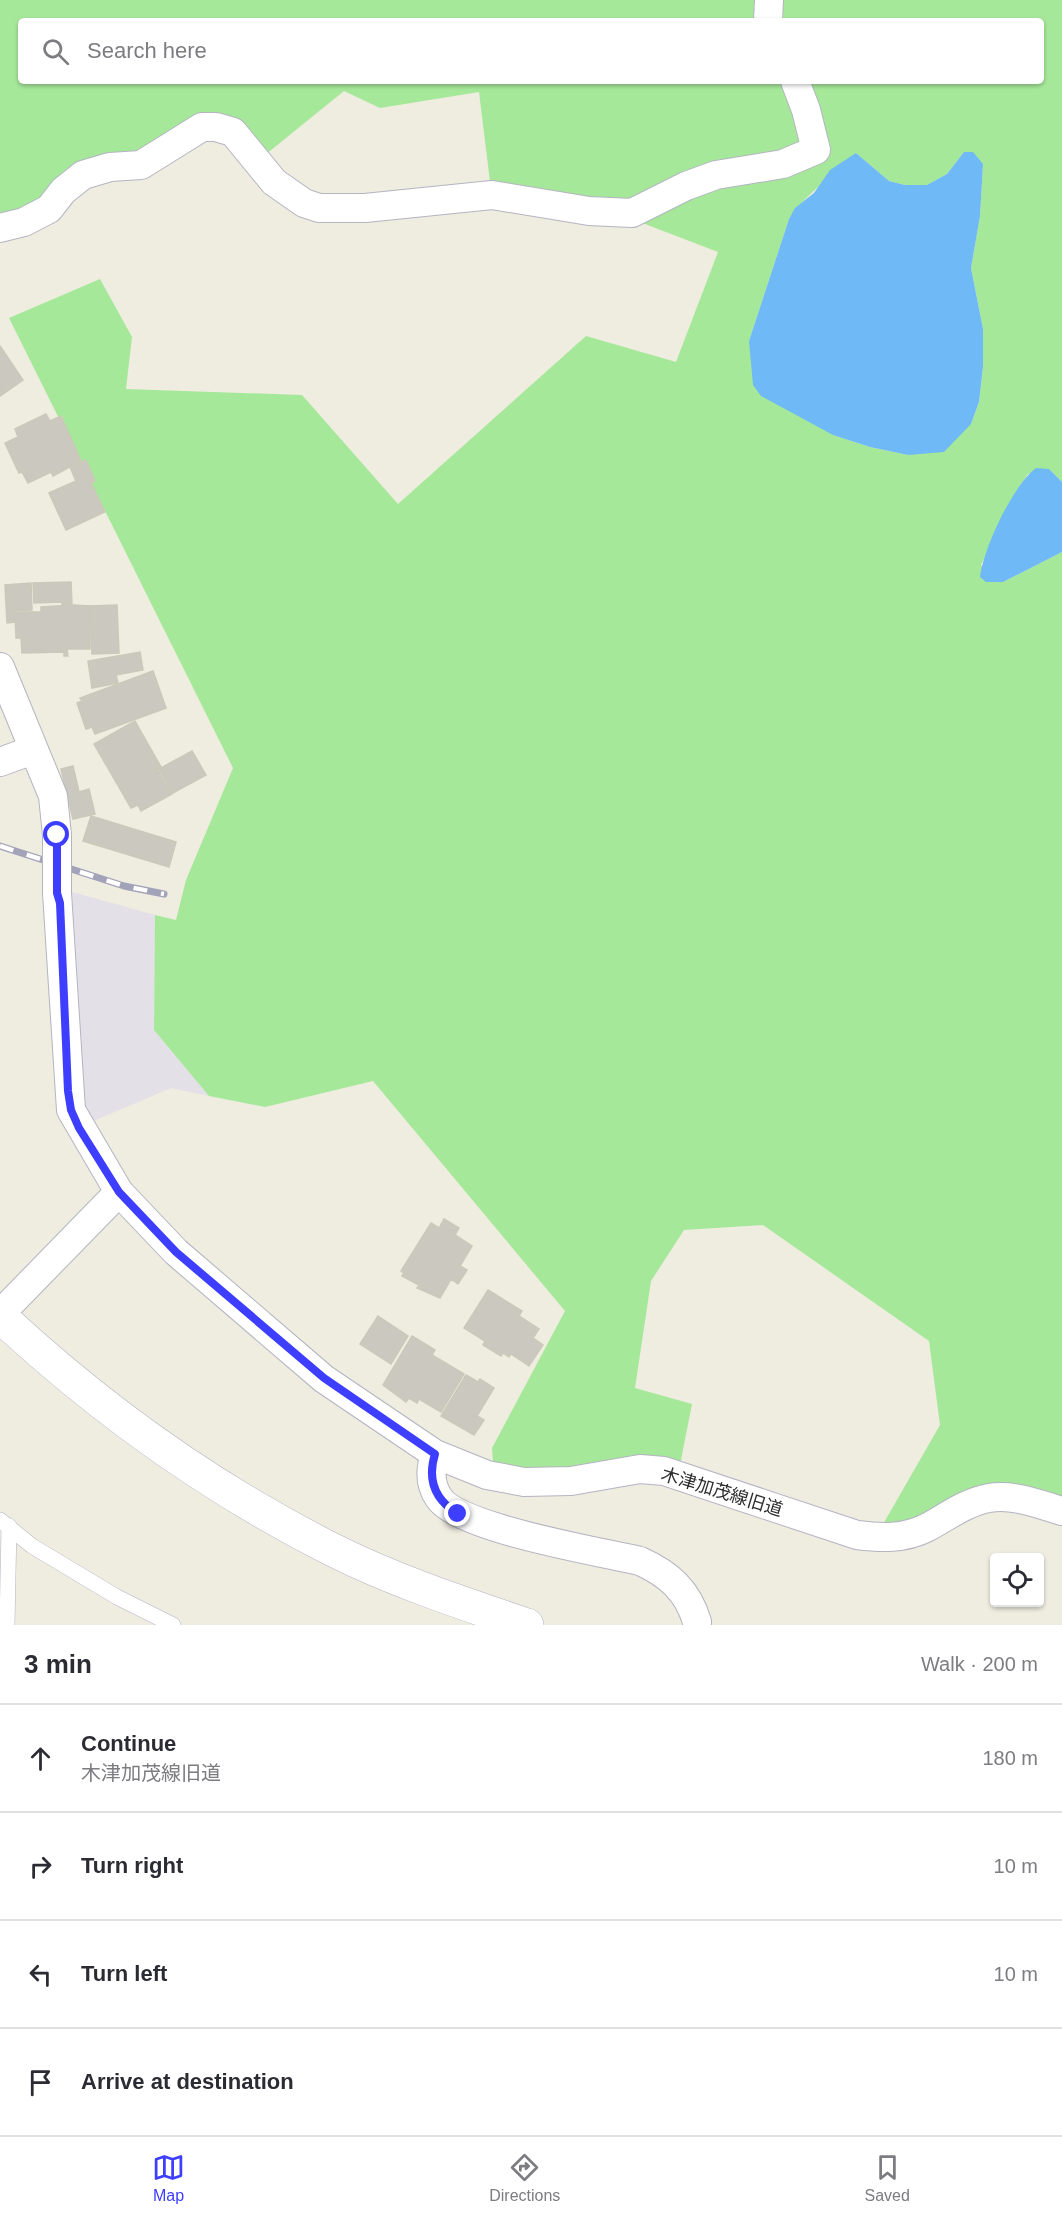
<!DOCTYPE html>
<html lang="en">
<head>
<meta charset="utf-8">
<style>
	:root { --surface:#fff; --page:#f2f2f3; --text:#2b2b33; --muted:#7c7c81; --line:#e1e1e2; --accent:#3d3eff }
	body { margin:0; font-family:Arial,"Noto Sans JP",sans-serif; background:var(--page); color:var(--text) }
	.controls { position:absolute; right:18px; bottom:18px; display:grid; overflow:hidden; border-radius:6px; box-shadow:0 2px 4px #0004 }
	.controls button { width:54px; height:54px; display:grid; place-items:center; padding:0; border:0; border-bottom:2px solid var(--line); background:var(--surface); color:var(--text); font:30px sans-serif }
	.stop { position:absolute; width:18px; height:18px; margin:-14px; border:4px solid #3d3eff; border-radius:50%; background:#fff }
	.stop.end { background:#3d3eff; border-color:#fff; box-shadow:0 2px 6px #0008 }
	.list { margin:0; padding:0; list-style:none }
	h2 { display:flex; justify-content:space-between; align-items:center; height:78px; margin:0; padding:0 24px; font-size:26px }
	h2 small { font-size:20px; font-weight:400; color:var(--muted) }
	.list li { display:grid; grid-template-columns:39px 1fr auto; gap:18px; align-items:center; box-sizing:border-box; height:108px; padding:0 24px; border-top:2px solid var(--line) }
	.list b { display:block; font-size:22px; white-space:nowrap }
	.list p { margin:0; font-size:20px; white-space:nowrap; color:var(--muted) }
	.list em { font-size:20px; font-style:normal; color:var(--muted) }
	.icon { flex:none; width:33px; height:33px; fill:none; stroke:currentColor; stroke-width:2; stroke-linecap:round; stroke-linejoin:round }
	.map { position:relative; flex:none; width:1062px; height:1625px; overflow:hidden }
	.search { position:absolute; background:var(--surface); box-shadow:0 2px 4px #0004; left:18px; right:18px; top:18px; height:66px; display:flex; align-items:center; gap:15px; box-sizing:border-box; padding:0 21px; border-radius:6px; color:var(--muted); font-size:22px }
	.sheet { height:510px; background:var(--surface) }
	nav { display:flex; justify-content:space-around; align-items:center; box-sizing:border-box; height:84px; border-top:2px solid var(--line); background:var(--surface); font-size:16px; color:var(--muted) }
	nav a { display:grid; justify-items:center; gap:3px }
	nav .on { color:var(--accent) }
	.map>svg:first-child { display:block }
</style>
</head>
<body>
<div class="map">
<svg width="1062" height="1625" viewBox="0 0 1062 1625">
	<rect width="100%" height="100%" fill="#efece0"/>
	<!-- industrial -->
	<polygon fill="#e4e0e8" points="69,891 155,915 154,1030 209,1096 171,1088 91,1122 81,1102"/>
	<!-- green -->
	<g fill="#a6e89a" fill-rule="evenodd">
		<polygon points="0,0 765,0 763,21 21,21 21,81 790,81 805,145 631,207 491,190 479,92 380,108 344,91 260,159 232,127 62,186 0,223"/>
		<path d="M776,0H1062V482L1049,469L1028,474L1011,500L981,565L1003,582L1062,552V1502L916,1518L882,1526L940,1425L929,1341L763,1225L684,1230L651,1281L635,1388L692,1404L680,1465L536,1472L493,1462L492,1448L565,1311L373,1081L265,1107L209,1096L154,1030L155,915L176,920L186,880L233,768L9,318L100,279L132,337L126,389L302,395L398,504L586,336L676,362L718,252L632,219L824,154L802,81H1041V21H774ZM964,152L983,164L980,216L971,268L983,329V367L979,402L971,424L908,455L870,447L833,435L749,341L789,219C798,202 839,169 856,153L889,181L905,185H927L947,174Z"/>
	</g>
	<!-- water -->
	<g fill="#6eb9f6">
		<polygon points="964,152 973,152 983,164 980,216 971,268 983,329 983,367 979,402 971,424 944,452 908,455 870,447 833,435 761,396 753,385 749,341 789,219 795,208 814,193 830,170 856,153 889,181 905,185 927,185 947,174"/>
		<path d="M1036,468L1049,469L1062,482V552L1003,582H986L980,577C983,549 1013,485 1036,468Z"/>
	</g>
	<!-- building -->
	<g fill="#cbc8bf" stroke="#ccc8b9" stroke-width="1.5">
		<polygon points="0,346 23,380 0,396"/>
		<polygon points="46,414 50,421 61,416 81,461 53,476 51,472 28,483 22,472 19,473 5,443 18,437 15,429"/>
		<polygon points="86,460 95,481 91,483 105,512 66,530 49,493 76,481 70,467"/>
		<polygon points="71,582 72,605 62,606 62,602 34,603 33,583"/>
		<polygon points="31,583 32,610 14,611 15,622 7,623 5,585"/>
		<polygon points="73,605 90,606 90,649 67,649 68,656 64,656 64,652 22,653 21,638 16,638 15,612 41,612 41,607"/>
		<polygon points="117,605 119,653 92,654 90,606"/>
		<polygon points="140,652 143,670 116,675 118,683 92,688 88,661"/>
		<polygon points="153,671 166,708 95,734 92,727 86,729 77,703 82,701 80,698"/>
		<polygon points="135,721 161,767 157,769 172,794 141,811 138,805 131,808 94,744"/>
		<polygon points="192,751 206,775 173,793 159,769"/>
		<polygon points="73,766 79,792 89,789 95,814 73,819 61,769"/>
		<polygon points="91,816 176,842 169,867 83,841"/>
		<polygon points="444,1219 459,1228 455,1235 472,1246 460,1266 467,1270 458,1284 451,1279 440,1298 417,1288 419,1285 402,1276 404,1273 401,1271 431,1223 439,1228"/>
		<polygon points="488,1290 522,1311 519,1316 539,1329 533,1338 543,1345 529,1366 511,1354 509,1357 503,1353 501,1356 483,1345 485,1341 464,1328"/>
		<polygon points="378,1316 408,1336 391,1364 360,1344"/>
		<polygon points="412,1336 435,1350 432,1355 464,1374 441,1412 419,1399 417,1403 409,1398 406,1402 383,1385"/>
		<polygon points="466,1375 478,1382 480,1379 494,1388 477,1416 484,1420 474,1435 441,1416"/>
	</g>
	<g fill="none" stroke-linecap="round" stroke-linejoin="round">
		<defs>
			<g id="lane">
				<polyline points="0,1520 32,1546 117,1597 173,1625"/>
				<polyline points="7,1625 9,1526"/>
			</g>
			<g id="street">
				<polyline points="768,21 769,0"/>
				<polyline points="0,228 24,222 49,209 63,191 83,175 110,167 141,165 202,127 216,127 233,132 274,182 304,203 319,208 365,208 492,195 589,211 632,213 686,186 716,175 783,164 816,150 806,110 795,81"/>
				<polyline points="0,667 53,796 57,835"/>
				<polyline points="0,762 33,750"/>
				<path d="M57,893L71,1110L119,1192L176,1252L324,1379L435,1454L487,1475L524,1482L571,1481L640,1469L664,1471L857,1535C881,1538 904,1539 926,1528C947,1517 966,1502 989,1498C1014,1494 1038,1504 1062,1511"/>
				<polyline points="0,1314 119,1192"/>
				<path d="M435,1454C430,1469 429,1484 439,1498C458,1528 601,1552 640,1561C669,1574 688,1591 697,1622"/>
			</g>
			<path id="secondary" d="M0,1316C101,1410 210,1488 333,1550C395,1581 462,1603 527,1625"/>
		</defs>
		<!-- lane casing -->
		<use href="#lane" stroke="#b4b4c2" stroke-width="16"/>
		<!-- street casing -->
		<use href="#street" stroke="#b4b4c2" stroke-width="30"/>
		<!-- secondary casing -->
		<use href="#secondary" stroke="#b4b4c2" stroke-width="34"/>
		<!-- lane -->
		<use href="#lane" stroke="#fff" stroke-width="15"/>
		<!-- street -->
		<use href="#street" stroke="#fff" stroke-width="28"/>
		<!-- secondary -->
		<use href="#secondary" stroke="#fff" stroke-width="33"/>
		<defs>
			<polyline id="rail" points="0,846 124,886 164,894"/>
		</defs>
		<!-- rail casing -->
		<use href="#rail" stroke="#a2a2b9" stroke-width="7"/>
		<!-- rail -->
		<use href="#rail" stroke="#fff" stroke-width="4.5" stroke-dasharray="14" stroke-linecap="butt"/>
		<defs>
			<polyline id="street-bridge" points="57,835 57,893"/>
		</defs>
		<!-- street-bridge casing -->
		<use href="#street-bridge" stroke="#b4b4c2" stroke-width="30" stroke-linecap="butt"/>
		<!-- street-bridge -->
		<use href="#street-bridge" stroke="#fff" stroke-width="28"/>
	</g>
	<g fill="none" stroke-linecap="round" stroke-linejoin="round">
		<!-- route -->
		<path stroke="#3d3eff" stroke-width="8" d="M57,835V893L60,903L68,1091L71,1110L79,1128L119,1192L176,1252L324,1378L435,1454C427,1480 435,1500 458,1514"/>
	</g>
	<g text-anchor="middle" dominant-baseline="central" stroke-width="4.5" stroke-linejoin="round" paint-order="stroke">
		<!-- street labels -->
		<g font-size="18" fill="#2e2e2e" stroke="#fff">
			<text transform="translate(722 1492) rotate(17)">木津加茂線旧道</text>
		</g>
	</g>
</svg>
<div class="controls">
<button><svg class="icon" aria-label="locate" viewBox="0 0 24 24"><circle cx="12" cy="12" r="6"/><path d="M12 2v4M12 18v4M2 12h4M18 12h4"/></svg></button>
</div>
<div class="stop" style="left:57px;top:835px"></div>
<div class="stop end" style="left:458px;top:1514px"></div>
<div class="search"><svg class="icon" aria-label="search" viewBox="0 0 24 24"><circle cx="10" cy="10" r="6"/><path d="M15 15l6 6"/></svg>Search here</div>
</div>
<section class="sheet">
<h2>3 min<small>Walk · 200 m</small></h2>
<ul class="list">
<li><svg class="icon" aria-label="ahead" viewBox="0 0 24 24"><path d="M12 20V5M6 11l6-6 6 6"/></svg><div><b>Continue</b><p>木津加茂線旧道</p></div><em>180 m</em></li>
<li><svg class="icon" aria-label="right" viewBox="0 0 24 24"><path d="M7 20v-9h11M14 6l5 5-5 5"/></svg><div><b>Turn right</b></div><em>10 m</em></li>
<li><svg class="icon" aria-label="left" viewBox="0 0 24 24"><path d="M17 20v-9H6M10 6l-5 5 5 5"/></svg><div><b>Turn left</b></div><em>10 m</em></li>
<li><svg class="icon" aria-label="arrive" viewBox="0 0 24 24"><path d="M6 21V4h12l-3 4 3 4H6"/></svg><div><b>Arrive at destination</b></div></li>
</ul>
</section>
<nav>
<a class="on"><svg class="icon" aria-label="map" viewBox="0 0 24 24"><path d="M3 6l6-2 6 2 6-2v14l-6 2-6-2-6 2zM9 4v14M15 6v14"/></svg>Map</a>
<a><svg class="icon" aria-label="directions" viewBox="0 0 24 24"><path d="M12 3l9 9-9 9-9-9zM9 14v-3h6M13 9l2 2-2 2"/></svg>Directions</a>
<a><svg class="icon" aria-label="saved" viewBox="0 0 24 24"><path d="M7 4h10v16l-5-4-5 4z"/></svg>Saved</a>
</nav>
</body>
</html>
